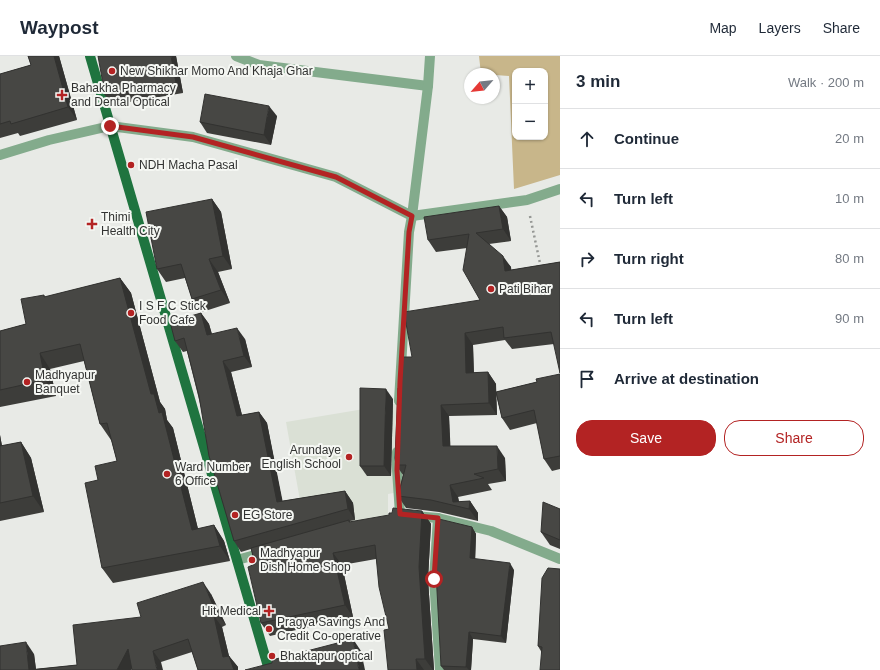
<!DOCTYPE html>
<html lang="en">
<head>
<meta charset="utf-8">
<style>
	:root { --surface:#fff; --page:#f2f2f3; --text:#1f2937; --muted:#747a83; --line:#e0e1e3; --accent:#b32323 }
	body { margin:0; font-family:Arial,sans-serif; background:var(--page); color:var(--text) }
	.controls { position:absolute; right:12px; top:12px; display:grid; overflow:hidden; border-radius:8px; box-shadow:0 1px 3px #0004 }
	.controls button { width:36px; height:36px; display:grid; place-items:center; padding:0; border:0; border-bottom:1px solid var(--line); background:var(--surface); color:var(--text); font:20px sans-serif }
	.compass { position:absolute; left:464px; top:12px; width:36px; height:36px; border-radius:50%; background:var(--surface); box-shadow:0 1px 3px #0004; rotate:242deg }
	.stop { position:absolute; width:12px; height:12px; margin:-9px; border:3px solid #b32323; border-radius:50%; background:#fff }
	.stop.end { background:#b32323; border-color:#fff; box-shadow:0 1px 4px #0008 }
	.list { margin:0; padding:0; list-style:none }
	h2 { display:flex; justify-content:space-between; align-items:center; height:52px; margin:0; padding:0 16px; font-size:17px }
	h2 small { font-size:13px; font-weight:400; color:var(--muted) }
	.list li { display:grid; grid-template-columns:26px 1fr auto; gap:12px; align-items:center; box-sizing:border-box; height:60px; padding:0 16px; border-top:1px solid var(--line) }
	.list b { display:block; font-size:15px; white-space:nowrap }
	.list em { font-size:13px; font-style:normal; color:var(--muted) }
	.actions { display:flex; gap:8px; padding:12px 16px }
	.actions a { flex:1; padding:9px 0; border:1px solid var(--accent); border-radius:16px; text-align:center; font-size:14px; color:var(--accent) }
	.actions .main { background:var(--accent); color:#fff }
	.icon { flex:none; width:22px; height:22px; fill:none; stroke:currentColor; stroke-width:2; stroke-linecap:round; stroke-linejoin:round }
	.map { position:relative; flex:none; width:560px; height:614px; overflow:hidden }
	header { display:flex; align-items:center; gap:24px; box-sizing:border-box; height:56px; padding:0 20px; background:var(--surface); border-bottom:1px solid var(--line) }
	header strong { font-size:19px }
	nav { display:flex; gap:22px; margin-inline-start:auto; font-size:14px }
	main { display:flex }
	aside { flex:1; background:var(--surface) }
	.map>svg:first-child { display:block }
</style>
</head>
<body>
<header>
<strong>Waypost</strong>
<nav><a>Map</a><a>Layers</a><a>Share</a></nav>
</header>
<main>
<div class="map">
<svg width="560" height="614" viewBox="0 0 560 614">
	<rect width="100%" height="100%" fill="#e8eae6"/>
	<!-- built -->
	<polygon fill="#dae0d5" points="406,346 405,435 388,438 388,462 306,478 286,366"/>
	<!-- green -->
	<path fill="#c8b68a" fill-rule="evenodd" d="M479,0H560V119L514,133L509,20L481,18ZM515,15H545V81H515Z"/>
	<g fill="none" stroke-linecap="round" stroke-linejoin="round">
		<!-- path -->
		<polyline stroke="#959794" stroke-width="2.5" stroke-dasharray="2 3" stroke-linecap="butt" points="530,160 541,212"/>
		<!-- minor -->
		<g stroke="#83ab8c" stroke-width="10">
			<polyline points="236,0 259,9 428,30"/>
			<polyline points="0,99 49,84 110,70 193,81 336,121 412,160 527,144 560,133"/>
			<polyline points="399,345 409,176 412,160 428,30 430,0"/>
			<polyline points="397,396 397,414 400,458"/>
			<polyline points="414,460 438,462 491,475 560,503"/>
			<polyline points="438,462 434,523 440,614"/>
			<polyline points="237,504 266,496"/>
		</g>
		<!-- primary -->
		<polyline stroke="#1f743f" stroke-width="10" points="90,0 269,614"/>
	</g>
	<!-- wall -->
	<g fill="#3d3d3a">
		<polygon points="28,0 59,0 77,64 20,80 18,77 0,82 0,18 31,9"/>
		<polygon points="176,0 183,37 112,49 105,39"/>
		<polygon points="277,60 271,89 207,77 200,66"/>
		<polygon points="212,143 221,156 232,213 218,216 230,247 202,256 192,243 185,222 166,226 157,213"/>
		<polygon points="499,150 507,161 511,185 489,188 511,211 511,214 560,206 554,288 512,293 505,284 473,289 474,317 488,316 496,328 496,336 537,326 560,318 560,413 552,415 544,403 537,367 510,374 502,362 496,338 497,359 449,360 450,390 505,402 506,425 488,428 492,434 458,441 459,446 470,445 478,457 478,465 439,456 406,452 398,440 403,419 396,409 401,332 412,301 480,244 467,192 436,196 428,184"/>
		<polygon points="120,222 131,237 160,346 165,353 167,364 173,372 198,473 214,469 224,485 230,505 113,527 102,512 98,424 117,405 111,383 111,384 100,368 84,305 50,313 56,340 0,351 0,275 26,268 44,239 45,241"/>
		<polygon points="201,257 209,268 212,278 245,283 252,311 231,316 242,359 259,356 267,367 282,445 345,435 353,447 355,464 350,465 350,466 422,455 431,468 428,523 434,614 388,614 389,573 376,503 342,509 353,561 270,580 261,567 255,508 251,493 241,496 234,485 187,295 183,296 175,285"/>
		<polygon points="393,343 391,420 367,420 360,410"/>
		<polygon points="0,379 2,390 21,386 31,402 44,456 0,465"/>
		<polygon points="560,453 560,493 550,489 541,476"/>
		<polygon points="472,471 476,478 475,503 514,514 506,587 473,583 471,614 444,614 441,610"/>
		<polygon points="548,512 542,597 538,590"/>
		<polygon points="211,538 226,569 222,571 229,600 238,611 238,614 198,614 192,596 161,606 132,613 131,614 0,614 34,598 36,613 77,609 141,561"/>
	</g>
	<!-- shaded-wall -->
	<g fill="#323230">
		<polygon points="54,0 59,0 77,64 68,51"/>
		<polygon points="171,0 176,0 183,37 176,27"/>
		<polygon points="269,50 277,60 271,89 264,79"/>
		<polygon points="212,143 221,156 232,213 223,200"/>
		<polygon points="499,150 507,161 511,185 503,173"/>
		<polygon points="503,200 511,211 513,227 505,215"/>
		<polygon points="209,203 218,216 230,247 221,234"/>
		<polygon points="120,222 131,237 160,346 165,353 167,364 173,372 202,489 192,474 159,357 151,338"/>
		<polygon points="201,257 209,268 215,290 207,279"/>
		<polygon points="237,272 245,283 252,311 244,300"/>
		<polygon points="465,277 473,289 474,329 466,317"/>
		<polygon points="40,297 50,313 56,340 45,324"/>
		<polygon points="223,305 231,316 245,371 237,360"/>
		<polygon points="488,316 496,328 497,359 489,347"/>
		<polygon points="386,333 393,343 391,420 384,410"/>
		<polygon points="441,349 449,360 451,402 443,390"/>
		<polygon points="259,356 267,367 285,457 277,446"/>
		<polygon points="0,379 5,407 0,400"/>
		<polygon points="21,386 31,402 44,456 33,440"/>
		<polygon points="497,390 505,402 506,425 498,413"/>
		<polygon points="450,429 458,441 460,451 453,446"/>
		<polygon points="345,435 353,447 355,464 348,453"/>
		<polygon points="470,445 478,457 478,465 469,453"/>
		<polygon points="422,455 431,468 428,523 434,614 433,614 425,603 419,511"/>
		<polygon points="214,469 224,485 230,505 220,490"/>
		<polygon points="472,471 476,478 475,509 470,502"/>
		<polygon points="333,497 342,509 353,561 345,549"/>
		<polygon points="510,507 514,514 506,587 501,580"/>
		<polygon points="203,526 211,538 226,569 217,558"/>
		<polygon points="214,560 222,571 232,613 223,601"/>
		<polygon points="469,576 473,583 471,614 469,614 466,611"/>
		<polygon points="353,583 361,595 365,614 359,614"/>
		<polygon points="26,586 34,598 36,614 29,614"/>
		<polygon points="128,593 136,604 131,614 117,614"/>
		<polygon points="153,595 161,606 163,614 157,614"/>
		<polygon points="229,600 238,611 238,614 234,614"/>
		<polygon points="416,603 424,614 417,614"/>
	</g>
	<!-- building -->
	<g fill="#474744" stroke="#323230">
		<polygon points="28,0 54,0 68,51 11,68 10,65 0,68 0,18 31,9"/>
		<polygon points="98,0 171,0 176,27 105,39"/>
		<polygon points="205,38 269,50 264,79 200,66"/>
		<polygon points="212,143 223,200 209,203 221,234 192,243 181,208 157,213 146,156"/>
		<polygon points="499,150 503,173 476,177 503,200 505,215 560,206 560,317 551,276 504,282 503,271 465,277 466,317 488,316 489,347 441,349 443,390 497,390 498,413 474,418 484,422 450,429 453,446 470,445 469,453 431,444 398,440 406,409 396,409 395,402 398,332 401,332 400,301 412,301 404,256 480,244 463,214 469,178 428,184 424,161"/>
		<polygon points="120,222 151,338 154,338 159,357 162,356 192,474 214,469 220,490 102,512 85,427 98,424 95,410 117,405 107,367 100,368 80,288 40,297 45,324 0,334 0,275 26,268 21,243 44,239 44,241"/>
		<polygon points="201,257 207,279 237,272 244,300 223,305 237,360 259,356 277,446 345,435 348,453 234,485 209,400 199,340 184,282 175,285 170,266"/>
		<polygon points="560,318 560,400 544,403 534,354 502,362 496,336 537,326 536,323"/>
		<polygon points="360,332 386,333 384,410 360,410"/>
		<polygon points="21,386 33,440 0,447 0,390"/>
		<polygon points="543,446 560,453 560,484 541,476"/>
		<polygon points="393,452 422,455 419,511 425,603 416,603 417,614 388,614 384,574 389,573 379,531 375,489 333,497 345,549 261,567 248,511 255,508 251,492 349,464 349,466 389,459 389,457 392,457"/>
		<polygon points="439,463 472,471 470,502 510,507 501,580 469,576 466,611 441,610 436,516"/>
		<polygon points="548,512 560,513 560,614 540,614 542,591 538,590 542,522"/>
		<polygon points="203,526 217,558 214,560 223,601 229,600 234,614 198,614 188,583 153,595 157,614 132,614 128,593 117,614 0,614 0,590 26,586 29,614 77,609 73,569 141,561 137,547"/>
		<polygon points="353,583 359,614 245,614 272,607 272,604"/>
	</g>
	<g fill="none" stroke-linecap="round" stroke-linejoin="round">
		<!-- route -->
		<polyline stroke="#b32323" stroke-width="5" points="110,70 193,81 336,121 412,160 409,176 400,326 397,414 400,458 438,462 434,523"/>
	</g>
	<!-- markers -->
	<g fill="#b32323" stroke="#f5f7f3" stroke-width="1.5">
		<circle cx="112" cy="15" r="4"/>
		<path d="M60 33h4v4h4v4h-4v4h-4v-4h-4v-4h4z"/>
		<circle cx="131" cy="109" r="4"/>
		<path d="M90 162h4v4h4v4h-4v4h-4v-4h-4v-4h4z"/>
		<circle cx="491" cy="233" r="4"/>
		<circle cx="131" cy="257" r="4"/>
		<circle cx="27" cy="326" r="4"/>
		<circle cx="349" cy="401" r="4"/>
		<circle cx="167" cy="418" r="4"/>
		<circle cx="235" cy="459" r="4"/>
		<circle cx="252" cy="504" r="4"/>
		<path d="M267 549h4v4h4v4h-4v4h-4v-4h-4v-4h4z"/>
		<circle cx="269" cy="573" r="4"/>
		<circle cx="272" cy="600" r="4"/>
	</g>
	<g text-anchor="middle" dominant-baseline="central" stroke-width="4" stroke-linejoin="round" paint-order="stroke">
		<!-- poi labels -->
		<g font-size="12" fill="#323332" stroke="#f5f7f3" text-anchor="start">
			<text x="120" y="15">New Shikhar Momo And Khaja Ghar</text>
			<text x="71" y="32">Bahakha Pharmacy<tspan x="71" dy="14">and Dental Optical</tspan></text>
			<text x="139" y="109">NDH Macha Pasal</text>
			<text x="101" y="161">Thimi<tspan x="101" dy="14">Health City</tspan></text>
			<text x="499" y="233">Pati Bihar</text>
			<text x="139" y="250">I S F C Stick<tspan x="139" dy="14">Food Cafe</tspan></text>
			<text x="35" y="319">Madhyapur<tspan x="35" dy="14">Banquet</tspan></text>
			<text x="341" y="394" text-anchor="end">Arundaye<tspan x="341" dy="14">English School</tspan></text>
			<text x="175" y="411">Ward Number<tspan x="175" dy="14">6 Office</tspan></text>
			<text x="243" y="459">EG Store</text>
			<text x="260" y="497">Madhyapur<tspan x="260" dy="14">Dish Home Shop</tspan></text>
			<text x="261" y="555" text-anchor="end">Hit Medical</text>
			<text x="277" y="566">Pragya Savings And<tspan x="277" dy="14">Credit Co-operative</tspan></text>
			<text x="280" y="600">Bhaktapur optical</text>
		</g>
	</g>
</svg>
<div class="controls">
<button>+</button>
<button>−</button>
</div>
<svg class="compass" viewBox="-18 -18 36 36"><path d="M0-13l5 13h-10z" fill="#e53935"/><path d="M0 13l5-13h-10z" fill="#747a83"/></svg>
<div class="stop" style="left:434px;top:523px"></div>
<div class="stop end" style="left:110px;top:70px"></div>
</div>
<aside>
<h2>3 min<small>Walk · 200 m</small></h2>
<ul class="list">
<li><svg class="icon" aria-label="ahead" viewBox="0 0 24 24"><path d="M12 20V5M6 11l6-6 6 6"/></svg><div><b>Continue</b></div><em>20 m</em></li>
<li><svg class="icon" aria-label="left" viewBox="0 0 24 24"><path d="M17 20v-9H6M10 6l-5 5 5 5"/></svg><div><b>Turn left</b></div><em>10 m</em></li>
<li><svg class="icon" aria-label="right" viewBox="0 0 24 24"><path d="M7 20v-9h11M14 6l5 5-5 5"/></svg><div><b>Turn right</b></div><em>80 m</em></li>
<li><svg class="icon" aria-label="left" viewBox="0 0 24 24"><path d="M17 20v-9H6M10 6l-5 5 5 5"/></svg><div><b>Turn left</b></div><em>90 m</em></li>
<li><svg class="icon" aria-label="arrive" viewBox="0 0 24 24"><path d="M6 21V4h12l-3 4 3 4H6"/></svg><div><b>Arrive at destination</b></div></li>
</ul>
<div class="actions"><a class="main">Save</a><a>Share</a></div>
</aside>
</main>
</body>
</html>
